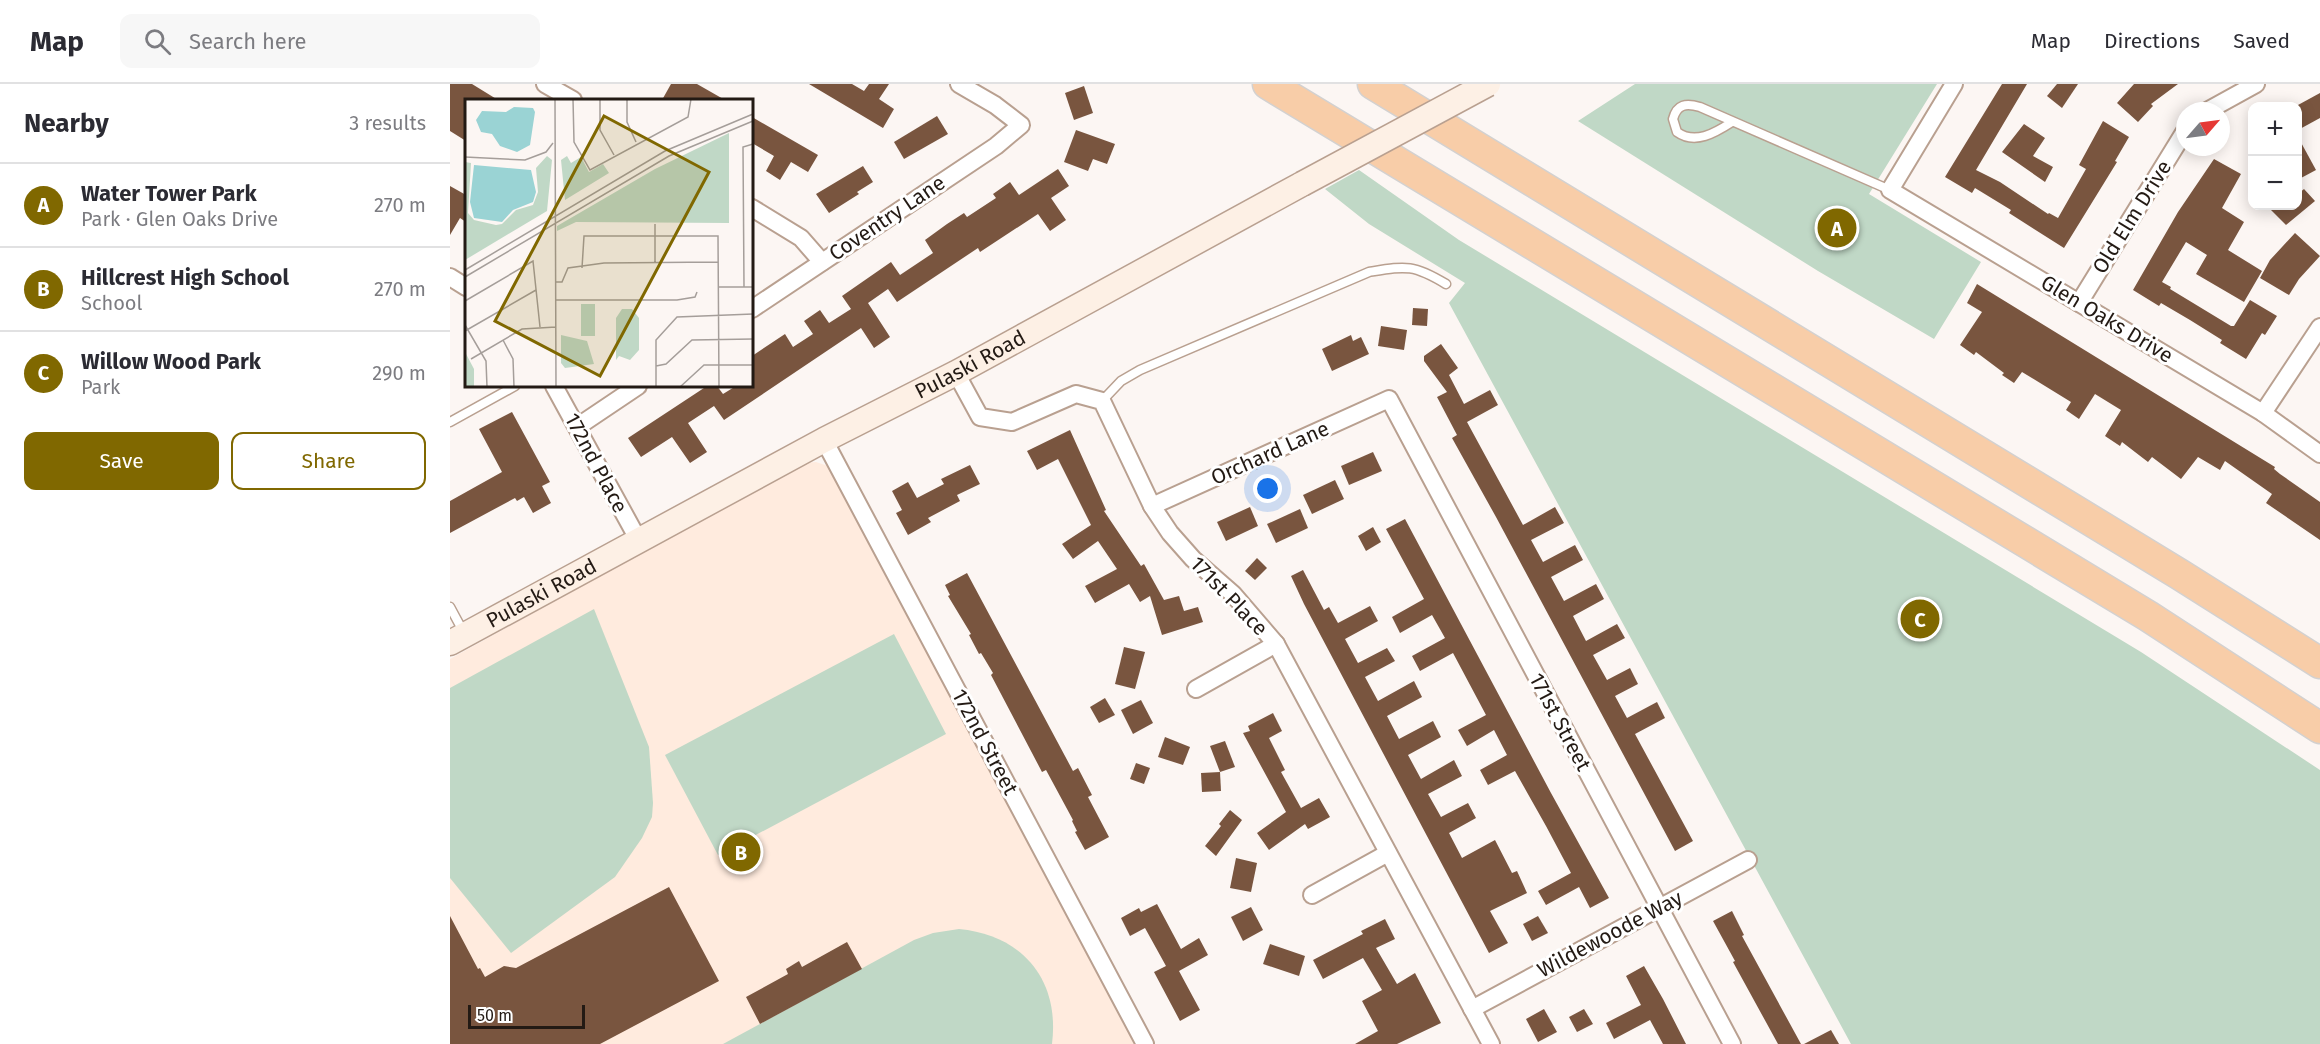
<!DOCTYPE html>
<html lang="en">
<head>
<meta charset="utf-8">
<style>
	:root { --surface:#fff; --page:#f7f7f7; --text:#2b2b33; --muted:#7c7c81; --line:#e1e1e2; --accent:#806800 }
	body { margin:0; font-family:"Fira Sans",sans-serif; background:var(--page); color:var(--text) }
	.controls { position:absolute; right:18px; top:18px; display:grid; overflow:hidden; border-radius:12px; box-shadow:0 3px 15px #0003 }
	.controls button { width:54px; height:54px; display:grid; place-items:center; padding:0; border:0; border-bottom:2px solid var(--line); background:var(--surface); color:var(--text); font:30px sans-serif }
	.compass { position:absolute; left:1726px; top:18px; width:54px; height:54px; border-radius:50%; background:var(--surface); box-shadow:0 3px 15px #0003; rotate:62deg }
	.scale { position:absolute; left:18px; bottom:15px; width:117px; box-sizing:border-box; padding-left:6px; border:3px solid #231a14; border-top:0; font-size:16px; line-height:21px; white-space:nowrap; color:#231a14; -webkit-text-stroke:4px #fff; paint-order:stroke }
	.you { position:absolute; left:818px; top:405px; width:21px; height:21px; margin:-15px; border:4px solid #fff; border-radius:50%; background:#1a73e8; box-shadow:0 0 0 9px #1a73e833 }
	.badge { display:grid; place-items:center; width:39px; height:39px; border-radius:50%; background:var(--accent); color:#fff; font-size:20px; font-weight:700 }
	.pin { position:absolute; translate:-50% -50%; border:3px solid #fff; box-shadow:0 2px 6px #0006 }
	.list { margin:0; padding:0; list-style:none }
	h2 { display:flex; justify-content:space-between; align-items:center; height:78px; margin:0; padding:0 24px; font-size:26px }
	h2 small { font-size:20px; font-weight:400; color:var(--muted) }
	.list li { display:grid; grid-template-columns:39px 1fr auto; gap:18px; align-items:center; box-sizing:border-box; height:84px; padding:0 24px; border-top:2px solid var(--line) }
	.list b { display:block; font-size:22px; white-space:nowrap }
	.list p { margin:0; font-size:20px; white-space:nowrap; color:var(--muted) }
	.list em { font-size:20px; font-style:normal; color:var(--muted) }
	.actions { display:flex; gap:12px; padding:18px 24px }
	.actions a { flex:1; padding:14px 0; border:2px solid var(--accent); border-radius:12px; text-align:center; font-size:21px; color:var(--accent) }
	.actions .main { background:var(--accent); color:#fff }
	.icon { flex:none; width:33px; height:33px; fill:none; stroke:currentColor; stroke-width:2; stroke-linecap:round; stroke-linejoin:round }
	.map { position:relative; flex:none; width:1870px; height:960px; overflow:hidden }
	header { display:flex; align-items:center; gap:36px; box-sizing:border-box; height:84px; padding:0 30px; background:var(--surface); border-bottom:2px solid var(--line) }
	header strong { font-size:28px }
	nav { display:flex; gap:33px; margin-inline-start:auto; font-size:21px }
	.search { width:420px; height:54px; background:var(--page); display:flex; align-items:center; gap:15px; box-sizing:border-box; padding:0 21px; border-radius:12px; color:var(--muted); font-size:22px }
	main { display:flex }
	aside { flex:1; background:var(--surface) }
	.map>svg:first-child { display:block }
</style>
</head>
<body>
<header>
<strong>Map</strong>
<div class="search"><svg class="icon" aria-label="search" viewBox="0 0 24 24"><circle cx="10" cy="10" r="6"/><path d="M15 15l6 6"/></svg>Search here</div>
<nav><a>Map</a><a>Directions</a><a>Saved</a></nav>
</header>
<main>
<aside>
<h2>Nearby<small>3 results</small></h2>
<ul class="list">
<li><span class="badge">A</span><div><b>Water Tower Park</b><p>Park · Glen Oaks Drive</p></div><em>270 m</em></li>
<li><span class="badge">B</span><div><b>Hillcrest High School</b><p>School</p></div><em>270 m</em></li>
<li><span class="badge">C</span><div><b>Willow Wood Park</b><p>Park</p></div><em>290 m</em></li>
</ul>
<div class="actions"><a class="main">Save</a><a>Share</a></div>
</aside>
<div class="map">
<svg width="1870" height="960" viewBox="0 0 1870 960">
	<rect width="100%" height="100%" fill="#fcf6f3"/>
	<!-- built -->
	<polygon fill="#ffebde" points="366,378 378,382 384,391 684,960 0,960 0,575 355,379"/>
	<!-- green -->
	<g fill="#c0d8c6">
		<polygon points="1185,0 1487,0 1419,110 1531,178 1484,255 1368,187 1128,37"/>
		<polygon points="909,86 1009,156 1691,568 1870,686 1870,960 1401,960 999,219 1015,199 919,140 875,105"/>
		<polygon points="144,525 199,663 203,719 202,733 192,754 165,793 61,869 0,794 0,604"/>
		<polygon points="444,550 496,650 268,771 215,671"/>
		<path d="M509,845C573,851 610,896 602,960H273L464,856L483,849Z"/>
	</g>
	<!-- building -->
	<g fill="#79553f">
		<polygon points="0,0 22,0 48,16 16,16 16,57 0,47"/>
		<polygon points="221,0 247,0 275,16 212,16"/>
		<polygon points="359,0 402,0 414,7 419,0 439,0 429,15 444,25 433,44"/>
		<polygon points="1552,0 1577,0 1526,86 1550,98 1598,130 1599,129 1608,134 1636,85 1629,81 1653,37 1679,53 1665,77 1667,78 1614,164 1559,129 1561,126 1525,104 1522,109 1495,93"/>
		<polygon points="1607,0 1628,0 1612,24 1597,12"/>
		<polygon points="1684,0 1728,0 1701,20 1703,22 1688,38 1667,19"/>
		<polygon points="634,2 643,29 624,36 615,9"/>
		<polygon points="1870,9 1870,34 1848,46 1848,21"/>
		<polygon points="487,32 498,50 454,75 444,58"/>
		<polygon points="302,33 368,71 358,88 341,78 330,96 316,87 324,72 302,59"/>
		<polygon points="1574,40 1595,54 1583,72 1603,83 1595,98 1552,68"/>
		<polygon points="626,46 665,60 657,80 643,75 638,87 614,78"/>
		<polygon points="1848,53 1866,86 1851,94 1848,87"/>
		<polygon points="1764,75 1791,90 1772,124 1794,138 1778,166 1812,187 1794,218 1746,190 1757,171 1736,158 1712,198 1721,203 1720,205 1781,242 1784,242 1800,216 1827,232 1815,251 1812,249 1796,275 1770,259 1772,256 1740,236 1711,219 1709,222 1683,206 1728,128"/>
		<polygon points="413,82 423,98 407,108 409,110 379,129 366,110"/>
		<polygon points="608,85 619,102 601,114 616,136 600,147 588,130 530,168 528,164 447,218 438,205 418,219 440,253 424,264 411,244 274,336 264,322 238,339 257,368 240,379 222,353 191,373 178,354 257,302 267,302 273,310 286,302 302,302 302,272 335,250 343,263 363,250 354,237 370,226 379,239 401,225 392,212 441,178 450,191 483,169 475,156 497,140 514,129 517,133 546,114 543,110 560,98 569,111"/>
		<polygon points="0,102 16,111 16,138 10,134 0,151"/>
		<polygon points="1854,105 1865,117 1836,141 1817,122 1848,122 1848,110"/>
		<polygon points="1845,149 1870,172 1849,195 1839,211 1810,194 1820,176"/>
		<polygon points="1527,200 1825,383 1824,385 1830,390 1870,418 1870,456 1816,419 1822,410 1775,377 1770,386 1748,373 1731,395 1702,373 1698,378 1672,358 1670,362 1655,352 1671,326 1645,310 1629,335 1616,326 1621,318 1572,288 1564,299 1552,291 1554,289 1526,268 1524,271 1510,261 1532,228 1517,219"/>
		<polygon points="963,224 978,225 977,242 962,241"/>
		<polygon points="931,242 957,246 954,266 928,262"/>
		<polygon points="901,251 903,257 911,253 919,270 882,287 872,265"/>
		<polygon points="991,260 1008,284 999,291 1014,320 1040,306 1048,321 1017,338 1073,441 1105,423 1114,439 1081,456 1093,478 1125,461 1133,476 1101,493 1114,517 1146,500 1154,515 1123,532 1136,557 1167,540 1175,554 1143,571 1157,596 1180,584 1188,600 1165,612 1177,634 1207,618 1215,634 1185,650 1243,757 1225,767 1046,433 1002,354 1007,351 987,313 997,308 974,277 974,272"/>
		<polygon points="62,328 100,398 92,402 101,419 83,429 74,413 67,417 65,414 0,449 0,417 52,388 29,345"/>
		<polygon points="620,346 656,426 654,427 691,482 694,480 714,516 729,512 734,527 748,523 753,538 712,551 700,512 690,518 679,500 645,519 635,502 667,485 648,457 623,475 612,460 641,441 608,375 587,386 577,367"/>
		<polygon points="923,368 932,387 899,401 891,382"/>
		<polygon points="520,381 530,400 507,411 510,417 478,434 481,438 458,451 446,429 452,426 442,407 458,398 467,414 494,400 491,395"/>
		<polygon points="885,396 894,415 862,430 853,411"/>
		<polygon points="800,423 808,442 776,457 767,438"/>
		<polygon points="850,425 858,444 826,459 817,440"/>
		<polygon points="955,435 1101,709 1159,814 1140,824 1129,803 1096,821 1088,807 1121,789 1096,742 1065,687 1038,701 1030,686 1057,671 1044,646 1017,662 1008,646 1036,631 1003,569 970,587 962,572 995,554 982,531 950,549 942,533 974,515 936,445"/>
		<polygon points="923,443 931,458 916,467 908,452"/>
		<polygon points="807,474 817,484 805,496 795,487"/>
		<polygon points="853,486 874,526 879,523 888,539 920,522 928,537 895,555 908,579 937,564 945,577 915,593 928,617 964,597 972,613 937,632 949,655 983,637 991,653 958,671 971,695 1004,676 1012,692 978,710 991,733 1018,719 1026,734 999,749 1012,774 1045,756 1062,789 1067,787 1077,809 1040,827 1058,859 1039,869 854,520 841,492"/>
		<polygon points="517,489 623,687 628,684 642,711 638,713 659,753 635,766 625,748 627,747 622,737 623,736 596,686 592,688 541,591 543,589 531,569 529,570 519,551 521,550 498,512 500,511 495,501"/>
		<polygon points="674,563 695,568 685,605 665,600"/>
		<polygon points="655,614 665,631 649,639 640,623"/>
		<polygon points="691,616 703,639 683,650 671,626"/>
		<polygon points="823,629 832,647 819,654 835,686 831,688 851,724 869,714 880,733 858,745 855,740 819,766 807,749 836,728 793,649 800,647 798,642"/>
		<polygon points="715,653 740,663 733,681 708,673"/>
		<polygon points="775,657 785,683 770,688 760,662"/>
		<polygon points="686,679 700,684 694,700 680,695"/>
		<polygon points="770,688 771,707 752,708 751,689"/>
		<polygon points="780,726 792,736 766,772 755,762 771,742 769,740"/>
		<polygon points="786,774 807,779 801,808 780,804"/>
		<polygon points="219,803 269,897 150,960 0,960 0,832 28,885 30,884 35,893 54,882 66,884"/>
		<polygon points="707,820 731,865 749,854 758,871 729,887 750,926 730,937 704,888 716,882 695,844 680,852 671,834 689,824 691,828"/>
		<polygon points="801,823 813,846 793,857 781,833"/>
		<polygon points="1282,827 1294,851 1292,852 1351,960 1328,960 1283,878 1285,877 1263,837"/>
		<polygon points="1088,832 1098,849 1082,857 1073,840"/>
		<polygon points="935,835 945,855 926,864 947,900 965,889 991,939 947,960 905,960 928,947 912,917 932,906 913,874 873,895 863,876 913,850 911,847"/>
		<polygon points="397,858 412,885 310,940 296,913 338,890 336,885 349,877 352,883"/>
		<polygon points="820,860 855,872 849,892 813,880"/>
		<polygon points="1194,882 1213,915 1236,960 1213,960 1200,936 1164,955 1156,939 1191,921 1176,892"/>
		<polygon points="1094,925 1107,948 1088,958 1076,935"/>
		<polygon points="1134,925 1143,940 1127,948 1119,933"/>
		<polygon points="1381,946 1389,960 1354,960"/>
	</g>
	<g fill="none" stroke-linecap="round" stroke-linejoin="round">
		<defs>
			<g id="service">
				<path d="M1282,38C1265,49 1245,61 1227,48L1223,35C1227,20 1236,19 1250,23L1440,106"/>
				<path d="M652,317L671,297L690,286L919,188C956,182 963,180 996,200"/>
				<polyline points="0,338 65,302"/>
				<polyline points="0,523 14,549"/>
			</g>
			<g id="minor">
				<polyline points="95,0 123,16"/>
				<polyline points="1504,0 1440,106 1813,329 1870,370"/>
				<polyline points="1757,27 1806,0"/>
				<polyline points="302,124 351,154 372,178"/>
				<polyline points="0,193 16,203"/>
				<polyline points="1629,219 1735,47"/>
				<polyline points="302,225 546,62 571,41 545,21 509,0"/>
				<polyline points="506,289 530,333 562,338 626,310 652,317 702,422 720,449 743,475 783,510 826,560 1041,960"/>
				<polyline points="104,302 189,457"/>
				<polyline points="1813,329 1870,243"/>
				<polyline points="127,343 188,302"/>
				<polyline points="374,356 695,960"/>
				<polyline points="702,422 939,315 1282,960"/>
				<polyline points="746,605 826,560"/>
				<polyline points="862,811 938,769"/>
				<polyline points="1022,925 1298,776"/>
			</g>
			<g id="secondary">
				<path id="s1" d="M0,559L374,356L506,289L852,100"/>
			</g>
			<g id="motorway">
				<polyline points="818,0 1698,532 1870,644"/>
				<polyline points="923,0 1729,490 1870,579"/>
			</g>
		</defs>
		<!-- service casing -->
		<use href="#service" stroke="#b9a090" stroke-width="11"/>
		<!-- minor casing -->
		<use href="#minor" stroke="#b9a090" stroke-width="20"/>
		<!-- secondary casing -->
		<use href="#secondary" stroke="#b9a090" stroke-width="27"/>
		<!-- motorway casing -->
		<use href="#motorway" stroke="#d3d1d0" stroke-width="33"/>
		<!-- service -->
		<use href="#service" stroke="#fff" stroke-width="8"/>
		<!-- minor -->
		<use href="#minor" stroke="#fff" stroke-width="16"/>
		<!-- secondary -->
		<use href="#secondary" stroke="#fdf0e5" stroke-width="24"/>
		<!-- motorway -->
		<use href="#motorway" stroke="#f8cda8" stroke-width="30"/>
		<defs>
			<polyline id="secondary-bridge" points="852,100 1038,0"/>
		</defs>
		<!-- secondary-bridge casing -->
		<use href="#secondary-bridge" stroke="#b9a090" stroke-width="27" stroke-linecap="butt"/>
		<!-- secondary-bridge -->
		<use href="#secondary-bridge" stroke="#fdf0e5" stroke-width="24"/>
	</g>
	<g text-anchor="middle" dominant-baseline="central" stroke-width="6" stroke-linejoin="round" paint-order="stroke">
		<!-- street labels -->
		<g font-size="21" fill="#231a14" stroke="#fff">
			<text transform="translate(1682 133) rotate(-58)">Old Elm Drive</text>
			<text transform="translate(437 134) rotate(-34)">Coventry Lane</text>
			<text transform="translate(1657 235) rotate(31)">Glen Oaks Drive</text>
			<text stroke="none"><textPath href="#s1" startOffset="590">Pulaski Road</textPath></text>
			<text transform="translate(820 369) rotate(-24)">Orchard Lane</text>
			<text transform="translate(146 379) rotate(62)">172nd Place</text>
			<text stroke="none"><textPath href="#s1" startOffset="104">Pulaski Road</textPath></text>
			<text transform="translate(779 512) rotate(46)">171st Place</text>
			<text transform="translate(1110 638) rotate(62)">171st Street</text>
			<text transform="translate(535 658) rotate(62)">172nd Street</text>
			<text transform="translate(1160 850) rotate(-28)">Wildewoode Way</text>
		</g>
	</g>
	<!-- overview -->
	<g transform="translate(15 15)">
		<rect width="288" height="288" fill="#fcf6f3"/>
		<path d="M264,34V124L111,123L92,132V127L190,70ZM82,57L87,61L82,112L0,161V63L6,64L3,114L9,121L31,126L37,125L51,111L68,106L73,93L71,69ZM102,57L106,64L116,58L124,73L138,65L144,74L100,101L96,61ZM116,205H130V237H116ZM157,210H167L174,219V251L165,261L154,257L151,261V219ZM96,236L122,242L129,265L100,269L96,264ZM0,253L9,270V288H0Z" fill="#c0d8c6"/>
		<path d="M49,8L68,9L70,13L65,46L52,53L35,47L27,35L16,33L11,21L17,12L41,13ZM9,66L66,71L71,93L68,103L48,111L37,123L9,119L5,103Z" fill="#9ad3d4"/>
		<path fill="none" stroke="#a59e9a" stroke-width="1.5" d="M90,0L91,288M108,0L109,43L125,71L223,18L226,0M135,0V31L149,56M162,0V23L171,43M0,58L60,61L81,53L88,44M190,125V164M117,169L119,137H253L254,288M0,171L200,52L288,15M0,178L204,57L288,22M91,183H97L103,169L139,164L253,163M253,188H288M279,188L278,48L288,45M91,201H212L230,198L232,193M0,202L68,162L75,228M0,226L21,262L22,288M0,232L71,191M38,241L48,260L49,288M6,260L57,230L91,228M191,267L201,265L227,241L288,240M191,288V241L212,218L288,215M215,288L239,266H288"/>
		<path fill="#806800" fill-opacity="0.15" stroke="#806800" stroke-width="3" d="M139,17L244,73L135,277L30,222Z"/>
		<rect width="288" height="288" fill="none" stroke="#231a14" stroke-width="3"/>
	</g>
</svg>
<div class="controls">
<button>+</button>
<button>−</button>
</div>
<svg class="compass" viewBox="-18 -18 36 36"><path d="M0-13l5 13h-10z" fill="#e53935"/><path d="M0 13l5-13h-10z" fill="#7c7c81"/></svg>
<div class="scale">50 m</div>
<div class="you"></div>
<div class="pin badge" style="left:1387px;top:144px">A</div>
<div class="pin badge" style="left:291px;top:768px">B</div>
<div class="pin badge" style="left:1470px;top:535px">C</div>
</div>
</main>
</body>
</html>
